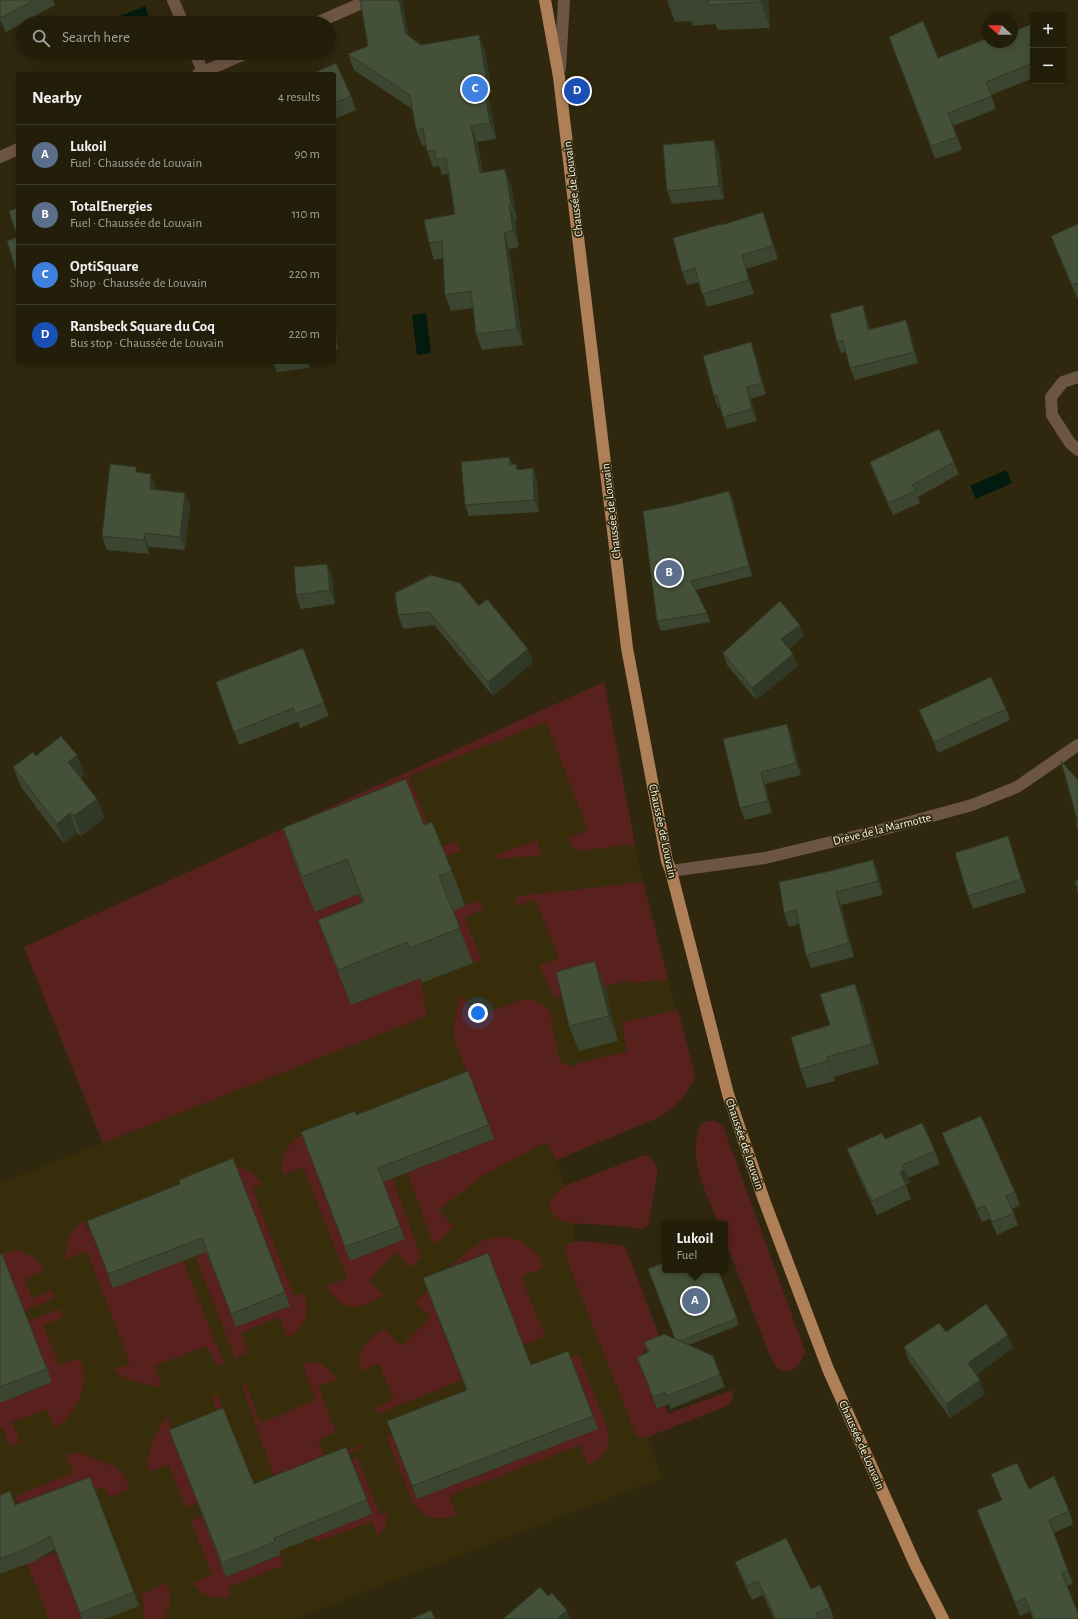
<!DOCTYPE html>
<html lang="en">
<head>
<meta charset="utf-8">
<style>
	:root { --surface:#231e0a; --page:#2f2b18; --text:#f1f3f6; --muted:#a3a29c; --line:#403c2b; --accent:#db2777 }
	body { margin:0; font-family:"Alegreya Sans",sans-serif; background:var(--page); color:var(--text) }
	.controls { position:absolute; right:12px; top:12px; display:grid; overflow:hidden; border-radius:4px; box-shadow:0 2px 10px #0003 }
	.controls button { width:36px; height:36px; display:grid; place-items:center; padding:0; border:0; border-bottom:1px solid var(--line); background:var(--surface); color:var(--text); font:20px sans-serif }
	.compass { position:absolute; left:982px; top:12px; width:36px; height:36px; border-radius:50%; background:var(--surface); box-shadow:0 2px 10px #0003; rotate:292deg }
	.you { position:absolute; left:478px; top:1013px; width:14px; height:14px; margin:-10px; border:3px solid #fff; border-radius:50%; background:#1a73e8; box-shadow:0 0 0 6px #1a73e833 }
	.badge { display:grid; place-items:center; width:26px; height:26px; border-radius:50%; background:var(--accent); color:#fff; font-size:13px; font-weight:700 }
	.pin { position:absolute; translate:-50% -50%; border:2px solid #fff; box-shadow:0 1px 4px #0006 }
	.popup { position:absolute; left:662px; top:1221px; width:66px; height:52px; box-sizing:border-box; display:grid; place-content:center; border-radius:4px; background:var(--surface); filter:drop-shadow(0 1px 3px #0005); font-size:13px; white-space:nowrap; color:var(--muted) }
	.popup b { font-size:15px; color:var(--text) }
	.popup::after { content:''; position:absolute; left:50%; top:100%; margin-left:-8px; border:8px solid transparent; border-top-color:var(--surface) }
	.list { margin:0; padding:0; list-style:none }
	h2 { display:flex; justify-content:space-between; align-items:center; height:52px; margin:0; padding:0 16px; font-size:17px }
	h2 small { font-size:13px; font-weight:400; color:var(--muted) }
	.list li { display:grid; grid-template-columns:26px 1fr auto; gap:12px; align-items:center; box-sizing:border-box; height:60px; padding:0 16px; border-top:1px solid var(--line) }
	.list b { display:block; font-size:15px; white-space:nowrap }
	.list p { margin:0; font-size:13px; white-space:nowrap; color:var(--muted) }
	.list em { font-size:13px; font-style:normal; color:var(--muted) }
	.icon { flex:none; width:22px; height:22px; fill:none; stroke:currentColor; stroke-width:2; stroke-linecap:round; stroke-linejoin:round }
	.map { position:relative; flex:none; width:1078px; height:1619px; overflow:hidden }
	.search { position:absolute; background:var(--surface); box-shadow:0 2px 10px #0003; left:16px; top:16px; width:320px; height:44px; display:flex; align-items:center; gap:10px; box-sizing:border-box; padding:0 14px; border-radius:22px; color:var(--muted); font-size:15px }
	.panel { position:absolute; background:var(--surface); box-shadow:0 2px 10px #0003; left:16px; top:72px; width:320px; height:292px; border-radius:4px }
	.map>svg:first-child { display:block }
</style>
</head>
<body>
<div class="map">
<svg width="1078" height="1619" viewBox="0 0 1078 1619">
	<rect width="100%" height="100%" fill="#2f280e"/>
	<!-- built -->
	<polygon fill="#372d0b" points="604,682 639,864 668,979 695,1075 692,1084 686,1094 674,1107 660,1117 556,1161 565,1186 575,1223 574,1241 662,1478 294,1619 0,1619 0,1183 102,1143 24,947"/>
	<!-- green -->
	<g fill="#58211e">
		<polygon points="604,682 635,844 579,851 573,848 568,838 588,830 546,722 409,776 437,849 457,841 461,851 437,860 359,894 376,937 420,978 427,1016 103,1143 24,947"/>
		<polygon points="537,840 543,855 495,859 494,856"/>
		<polygon points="643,882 668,979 638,983 628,981 555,998 539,966 559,958 535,899 515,906 514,904 518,896"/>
		<polygon points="480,900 484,909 465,917 481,960 473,963 452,911"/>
		<path d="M464,996L473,1019L521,1000L531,999L545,1006L550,1012L558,1056L563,1064L573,1066L581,1062L627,1052L622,1022L678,1010L695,1075C689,1094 677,1106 660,1117L556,1160L546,1142L484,1175L439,1210L454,1227L434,1245L407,1173L494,1139L370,1128L363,1110L370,1108L374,1118L470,1080C466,1068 460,1056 456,1044C453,1034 454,1001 464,996Z"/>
		<path d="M356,1113L360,1124L350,1260L404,1239L383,1182L392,1178L421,1257L411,1267L396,1252L369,1281L383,1295C361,1311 341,1313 327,1286L347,1278L303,1167L283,1175C283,1171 281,1166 282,1162C285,1133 333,1122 356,1113Z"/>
		<path d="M708,1121H715L723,1126L805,1351C802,1363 793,1377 778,1368C775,1366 773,1361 771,1358L725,1240V1224H719C707,1195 686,1155 701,1124Z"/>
		<path d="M647,1155L654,1161L658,1169L649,1222L647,1226L643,1229L606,1225L567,1223L554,1216L549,1207C552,1196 556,1192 565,1186L639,1157Z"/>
		<path d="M233,1165C247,1169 254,1173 262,1184L252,1188L294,1296L303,1293C310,1304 306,1321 298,1330C296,1333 291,1335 287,1337L279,1317L241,1333L249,1353L235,1358L195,1256L206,1251L290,1306L164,1209L155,1192L161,1189L163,1196Z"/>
		<path d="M145,1196L151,1211L92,1234L113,1288L183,1260L224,1363L217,1366L207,1346L154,1366L162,1387C145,1385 127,1381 113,1370L130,1364L87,1251L66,1259C66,1240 68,1232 84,1221L88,1230L145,1207L141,1197Z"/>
		<path d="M502,1236L521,1241L537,1253L543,1268L521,1277L545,1336L523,1345L462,1380L377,1414L375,1408L394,1400L379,1364L360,1371C357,1350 367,1339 384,1329L401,1346L431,1317L415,1303L467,1251L484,1240Z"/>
		<path d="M574,1241L594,1242L625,1246L662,1343L643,1351L668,1414L732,1390C734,1398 733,1400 727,1406L645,1438H639L635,1433L566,1257L564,1250L567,1244Z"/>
		<path d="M16,1250C28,1253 40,1259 45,1271L25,1279L32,1298L52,1290L55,1298L24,1311L0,1270V1254Z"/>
		<path d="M60,1309L63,1317L43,1325L59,1365L78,1358C80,1361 82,1365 83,1369C88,1390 72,1418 55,1428L47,1409L12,1422L20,1442L10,1446L3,1427L0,1428V1403L52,1382L28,1321Z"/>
		<path d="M578,1354L606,1424L609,1440L606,1450L600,1458L588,1465L580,1445L449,1496L457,1515C438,1521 425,1520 413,1503L386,1436L392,1435L417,1499L598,1429L527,1374Z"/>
		<polygon points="310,1362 322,1364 338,1379 318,1387 336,1432 318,1440 326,1459 363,1444 364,1447 276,1482 242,1386 245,1384 261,1423 316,1400 302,1363"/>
		<path d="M218,1395L228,1422L198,1503L186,1508L169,1465L149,1472C144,1453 157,1431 167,1416L175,1435L219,1417L212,1398Z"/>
		<polygon points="79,1453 115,1467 122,1473 130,1489 110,1497 103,1487 25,1518 16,1496 73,1473 66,1454"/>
		<polygon points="357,1457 380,1515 388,1512 385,1527 378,1536 372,1522 316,1542 313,1537 372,1514 351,1461"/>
		<path d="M202,1516L227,1577L280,1555L285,1565L228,1587L231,1597C213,1598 204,1598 193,1583L212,1575L191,1521Z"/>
		<polygon points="56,1552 82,1619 49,1619 27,1564"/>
		<path d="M167,1583C170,1596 172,1608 163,1619H146L142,1611L145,1610L141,1595Z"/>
	</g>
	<!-- water -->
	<g fill="#031a0f">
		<polygon points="145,6 151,23 103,23"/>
		<polygon points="426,313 431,353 417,355 412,315"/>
		<polygon points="1006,470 1012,483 976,499 970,486"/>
	</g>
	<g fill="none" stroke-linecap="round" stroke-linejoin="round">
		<!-- minor -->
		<g stroke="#6c5542" stroke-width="12">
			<polyline points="173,0 183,23"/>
			<polyline points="316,23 369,0"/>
			<polyline points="195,53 203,72"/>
			<polyline points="560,68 564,0"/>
			<polyline points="198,74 247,53"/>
			<polyline points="0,157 18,149"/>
			<polyline points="1078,377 1063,382 1051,397 1052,415 1070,443 1078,450"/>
			<polyline points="671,871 765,858 877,831 972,805 1017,787 1078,745"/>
		</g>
		<!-- major -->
		<polyline stroke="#af7f58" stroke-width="12" points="545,0 559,77 627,648 667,861 671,871 728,1094 764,1200 828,1369 915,1564 943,1619"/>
	</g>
	<!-- wall -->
	<g fill="#3b4530">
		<polygon points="0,0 53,0 55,5 6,32 0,20"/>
		<polygon points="667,0 768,0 770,28 718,30 715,24 693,26 691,21 675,22"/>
		<polygon points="1033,27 1033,78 991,95 996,109 953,126 962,150 935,159 894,50 938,58"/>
		<polygon points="479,35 485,51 492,93 488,93 496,139 477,142 483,172 511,185 517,220 515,220 519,247 509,249 523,345 482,350 476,334 473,308 451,311 445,295 443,258 434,260 429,243 455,214 448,174 442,175 439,166 433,167 427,151 426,145 422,146 416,130 412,109 354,70 348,54 368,46 409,36 421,45"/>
		<polygon points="334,74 351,96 356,110 334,119"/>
		<polygon points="714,140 719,153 724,199 672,204 667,191"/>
		<polygon points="1078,224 1078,298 1077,298 1056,249 1051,236"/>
		<polygon points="722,225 768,226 778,259 746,269 754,294 707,307 699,282 687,285 682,272"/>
		<polygon points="334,313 338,349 334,350"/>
		<polygon points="867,317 870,329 906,320 910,332 918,363 855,380 850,368 846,352 841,353 837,342"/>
		<polygon points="755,354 766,394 751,399 757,421 727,429 723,417 720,407 718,408 714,396"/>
		<polygon points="273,362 308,362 309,368 277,372"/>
		<polygon points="509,457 512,464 518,470 533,468 537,480 539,512 469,516 465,505"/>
		<polygon points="870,462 954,462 959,474 918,497 920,503 893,515 874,474"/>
		<polygon points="138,472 156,487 156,490 185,493 190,506 185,550 149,547 149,554 107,550 102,536"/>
		<polygon points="729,491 733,501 752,576 696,590 707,613 710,622 661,631 657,621 675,505"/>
		<polygon points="327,564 332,577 335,604 301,609 296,595"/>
		<polygon points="479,606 533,662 493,696 434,625 403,629 398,615"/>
		<polygon points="804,636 789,649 798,666 756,700 727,665 723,653"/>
		<polygon points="216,682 324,703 329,716 300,728 298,722 239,745"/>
		<polygon points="1006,709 1010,720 938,753 924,721 919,710"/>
		<polygon points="787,724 791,736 801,775 765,784 772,813 745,820 740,808"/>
		<polygon points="77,755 84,775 80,777 97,799 104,818 81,836 77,833 64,844 21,787 13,767 36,756"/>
		<polygon points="424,825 452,871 465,906 453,911 473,963 422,983 420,978 351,1005 331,955 318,920 362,902 359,894 315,912 295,863 283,828"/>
		<polygon points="1012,849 1026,892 973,909 968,896"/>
		<polygon points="873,860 878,873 883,895 841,905 854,957 811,968 806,955 799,924 789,927 784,913 826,872"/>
		<polygon points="605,987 618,1041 579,1051 569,1026"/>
		<polygon points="863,1004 879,1064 834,1077 835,1081 807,1088 800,1069 830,1025"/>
		<polygon points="356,1115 489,1125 494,1139 383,1182 405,1239 350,1261 306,1145"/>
		<polygon points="942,1133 1015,1192 1020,1205 1012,1209 1018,1225 997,1235 990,1219 982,1222 947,1146"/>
		<polygon points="885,1139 935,1151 940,1164 908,1178 910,1183 906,1185 911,1199 877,1215 852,1162 847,1149"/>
		<polygon points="180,1184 285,1292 290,1306 236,1327 206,1252 113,1288 87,1221"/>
		<polygon points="0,1255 47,1369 52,1382 0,1403"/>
		<polygon points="718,1270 739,1325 689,1345 713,1356 725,1387 670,1409 669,1404 657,1409 637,1357 648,1353 644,1342 675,1339"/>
		<polygon points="946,1332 1013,1348 976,1375 985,1394 950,1418 909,1361 904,1347"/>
		<polygon points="531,1365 593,1416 598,1429 417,1499 387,1421"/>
		<polygon points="169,1430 254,1484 367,1500 372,1514 279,1551 280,1555 226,1577"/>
		<polygon points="991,1474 1029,1489 1069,1511 1073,1524 1054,1533 1073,1584 1067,1586 1078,1619 1033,1619 1030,1612 1020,1616 977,1510 1002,1500"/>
		<polygon points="0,1495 15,1505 134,1592 139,1606 105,1619 82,1619 55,1549 35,1561 0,1574"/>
		<polygon points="735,1562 811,1589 830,1607 834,1619 774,1619 763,1595 752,1600 740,1575"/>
	</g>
	<!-- shaded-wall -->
	<g fill="#303827">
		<polygon points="399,0 402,0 412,50 406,34"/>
		<polygon points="761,0 768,0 769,2 770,28 761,2"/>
		<polygon points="479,35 485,51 492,93 486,77"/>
		<polygon points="482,77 488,93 496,139 490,123"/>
		<polygon points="471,126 477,142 486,189 480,173"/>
		<polygon points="714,140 719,153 724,199 719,186"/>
		<polygon points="505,169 511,185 517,220 511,204"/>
		<polygon points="509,204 515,220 519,247 513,231"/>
		<polygon points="763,212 768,226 778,259 773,246"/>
		<polygon points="504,233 509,249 523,345 517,329"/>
		<polygon points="863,305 867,317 872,341 868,330"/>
		<polygon points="334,313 338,349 334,337"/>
		<polygon points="906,320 910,332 918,363 914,352"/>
		<polygon points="751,342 755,354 766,394 762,383"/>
		<polygon points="747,387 751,399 757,421 752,409"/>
		<polygon points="533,468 537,480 539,512 534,500"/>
		<polygon points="151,474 156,487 155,503 150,489"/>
		<polygon points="729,491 733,501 752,576 749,566"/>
		<polygon points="185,493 190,506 185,550 180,537"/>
		<polygon points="144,533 149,547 149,554 144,540"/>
		<polygon points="327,564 332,577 335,604 330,590"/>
		<polygon points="800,625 804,636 785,651 781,639"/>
		<polygon points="528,649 533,662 493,696 488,682"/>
		<polygon points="793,654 798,666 756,700 752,688"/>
		<polygon points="787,724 791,736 801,775 796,763"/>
		<polygon points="77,755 84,775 75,781 68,762"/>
		<polygon points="761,772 765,784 772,813 768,801"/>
		<polygon points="97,799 104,818 81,836 74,816"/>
		<polygon points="70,813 77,833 64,844 57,824"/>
		<polygon points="1008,836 1012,849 1026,892 1021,879"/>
		<polygon points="873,860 878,873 883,895 878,881"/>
		<polygon points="836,892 841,905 854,957 849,943"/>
		<polygon points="595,961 605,987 618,1041 609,1016"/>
		<polygon points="855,984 863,1004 879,1064 872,1044"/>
		<polygon points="827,1057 834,1077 835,1081 828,1061"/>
		<polygon points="905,1169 910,1183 905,1185 900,1172"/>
		<polygon points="1008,1335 1013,1348 973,1377 968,1363"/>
		<polygon points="980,1380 985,1394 950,1418 946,1404"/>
		<polygon points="567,1610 570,1619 557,1619"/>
	</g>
	<!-- building -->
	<g fill="#455038" stroke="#303827">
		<polygon points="0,0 34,0 1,18 0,16"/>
		<polygon points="360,0 399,0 406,34 421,45 479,35 486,77 482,77 490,123 471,126 480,173 505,169 511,204 509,204 513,231 504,233 517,329 476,334 471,291 445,295 442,241 429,243 424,220 455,214 446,158 436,159 435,150 427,151 423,128 416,130 410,95 348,54 368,46"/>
		<polygon points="708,0 761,0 761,2 708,5"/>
		<polygon points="923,21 938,58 988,38 988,42 1012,42 1012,32 1032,24 1033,27 1033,63 986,82 992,96 948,113 957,137 931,146 889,37"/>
		<polygon points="336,63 351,96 334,103 334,74 311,74"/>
		<polygon points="714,140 719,186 667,191 663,145"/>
		<polygon points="18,208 18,278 7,241 17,237 9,211"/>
		<polygon points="763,212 773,246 742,255 749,280 702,294 695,268 682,272 673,238 721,224 722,225"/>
		<polygon points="1078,224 1078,284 1077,283 1072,285 1051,236"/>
		<polygon points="863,305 868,330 906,320 914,352 850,368 843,340 837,342 830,314"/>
		<polygon points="751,342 762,383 747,387 752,409 723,417 717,395 714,396 703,356"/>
		<polygon points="939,429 954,462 912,485 916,491 888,503 870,462"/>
		<polygon points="509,457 510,465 516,464 517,470 533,468 534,500 465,505 461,462"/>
		<polygon points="110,464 136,467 136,472 151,474 150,489 185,493 180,537 144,533 144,540 102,536"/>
		<polygon points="729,491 749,566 691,581 707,613 657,621 643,511 675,505"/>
		<polygon points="327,564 330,590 296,595 294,567"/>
		<polygon points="431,575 460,583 479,606 487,599 528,649 488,682 429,612 398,615 395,593"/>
		<polygon points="780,601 800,625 781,639 793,654 752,688 723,653"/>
		<polygon points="303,648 324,703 295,714 293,708 234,732 216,682"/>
		<polygon points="991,677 1006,709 934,742 919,710"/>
		<polygon points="787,724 796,763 761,772 768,801 740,808 723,739"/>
		<polygon points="61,736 77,755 68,762 97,799 74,816 70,813 57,824 13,767 33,752 36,756"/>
		<polygon points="1061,761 1078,780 1078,831 1076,823 1078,823"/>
		<polygon points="406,779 424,825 432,822 452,871 439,876 460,928 409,948 407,942 338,970 318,920 364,902 347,859 302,877 283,828"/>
		<polygon points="1008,836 1021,879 968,896 955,853"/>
		<polygon points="873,860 878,881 836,892 849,943 806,955 796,910 784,913 779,882 826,872"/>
		<polygon points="1078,880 1078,894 1075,881"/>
		<polygon points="595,961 609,1016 569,1026 556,972"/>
		<polygon points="855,984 872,1044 827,1057 828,1061 800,1069 791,1037 830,1025 820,994"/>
		<polygon points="468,1071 489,1125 378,1168 400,1226 345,1247 301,1132 355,1111 356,1115"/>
		<polygon points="981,1116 1015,1192 1006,1196 1014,1213 992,1222 985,1206 977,1209 942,1133"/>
		<polygon points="922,1123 935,1151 902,1165 905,1169 900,1172 906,1185 872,1201 847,1149 882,1133 885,1139"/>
		<polygon points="233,1158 285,1292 231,1314 202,1238 108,1274 87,1221 180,1184 179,1180"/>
		<polygon points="488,1253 531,1365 568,1351 593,1416 412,1486 387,1421 467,1390 423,1278"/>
		<polygon points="2,1254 47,1369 0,1387 0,1255"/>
		<polygon points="665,1262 665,1270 718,1270 737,1318 680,1341 675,1339 648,1269"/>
		<polygon points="986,1304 1008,1335 968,1363 980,1380 946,1404 904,1347 939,1323 946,1332"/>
		<polygon points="664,1334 713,1356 720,1375 666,1396 665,1392 653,1397 637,1357 649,1352 644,1342"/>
		<polygon points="223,1408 254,1484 346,1447 367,1500 274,1538 275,1542 222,1563 169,1430"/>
		<polygon points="1017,1463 1029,1489 1054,1476 1069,1511 1049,1520 1068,1571 1062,1573 1078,1613 1078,1619 1034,1619 1025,1598 1015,1603 977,1510 1002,1500 991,1474"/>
		<polygon points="90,1477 134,1592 80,1613 50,1536 30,1547 0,1559 0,1495 10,1491 15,1505"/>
		<polygon points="786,1538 811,1589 820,1585 830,1607 816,1613 819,1619 776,1619 758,1581 747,1586 735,1562"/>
		<polygon points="540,1587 548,1596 552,1593 567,1610 557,1619 503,1619"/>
		<polygon points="431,1610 435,1619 411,1619"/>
	</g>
	<g text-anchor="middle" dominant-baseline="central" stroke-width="3.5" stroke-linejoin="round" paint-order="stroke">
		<!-- street labels -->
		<g font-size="12" fill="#f5f1e1" stroke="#2f280e">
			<text transform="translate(573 189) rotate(-97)">Chaussée de Louvain</text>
			<text transform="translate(611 511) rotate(-97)">Chaussée de Louvain</text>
			<text transform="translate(882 829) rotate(-14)">Drève de la Marmotte</text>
			<text transform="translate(663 831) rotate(78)">Chaussée de Louvain</text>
			<text transform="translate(745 1144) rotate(71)">Chaussée de Louvain</text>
			<text transform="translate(862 1445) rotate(66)">Chaussée de Louvain</text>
		</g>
	</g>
</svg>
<div class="controls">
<button>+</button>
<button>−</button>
</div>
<svg class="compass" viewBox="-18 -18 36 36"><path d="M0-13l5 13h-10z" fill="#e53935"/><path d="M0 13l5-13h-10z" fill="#a3a29c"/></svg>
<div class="you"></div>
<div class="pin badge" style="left:695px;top:1301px;background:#5c6f8a">A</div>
<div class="popup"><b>Lukoil</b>Fuel</div>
<div class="pin badge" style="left:669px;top:573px;background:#5c6f8a">B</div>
<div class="pin badge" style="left:475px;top:89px;background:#3f7fe0">C</div>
<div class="pin badge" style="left:577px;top:91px;background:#1a4fb4">D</div>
<div class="search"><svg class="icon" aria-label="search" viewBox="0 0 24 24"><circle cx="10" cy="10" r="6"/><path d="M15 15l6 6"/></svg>Search here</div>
<section class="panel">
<h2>Nearby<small>4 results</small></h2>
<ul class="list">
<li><span class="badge" style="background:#5c6f8a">A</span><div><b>Lukoil</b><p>Fuel · Chaussée de Louvain</p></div><em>90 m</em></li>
<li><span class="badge" style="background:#5c6f8a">B</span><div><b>TotalEnergies</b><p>Fuel · Chaussée de Louvain</p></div><em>110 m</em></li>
<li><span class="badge" style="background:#3f7fe0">C</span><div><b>OptiSquare</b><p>Shop · Chaussée de Louvain</p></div><em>220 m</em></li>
<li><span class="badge" style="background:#1a4fb4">D</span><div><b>Ransbeck Square du Coq</b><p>Bus stop · Chaussée de Louvain</p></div><em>220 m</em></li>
</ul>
</section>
</div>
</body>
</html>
